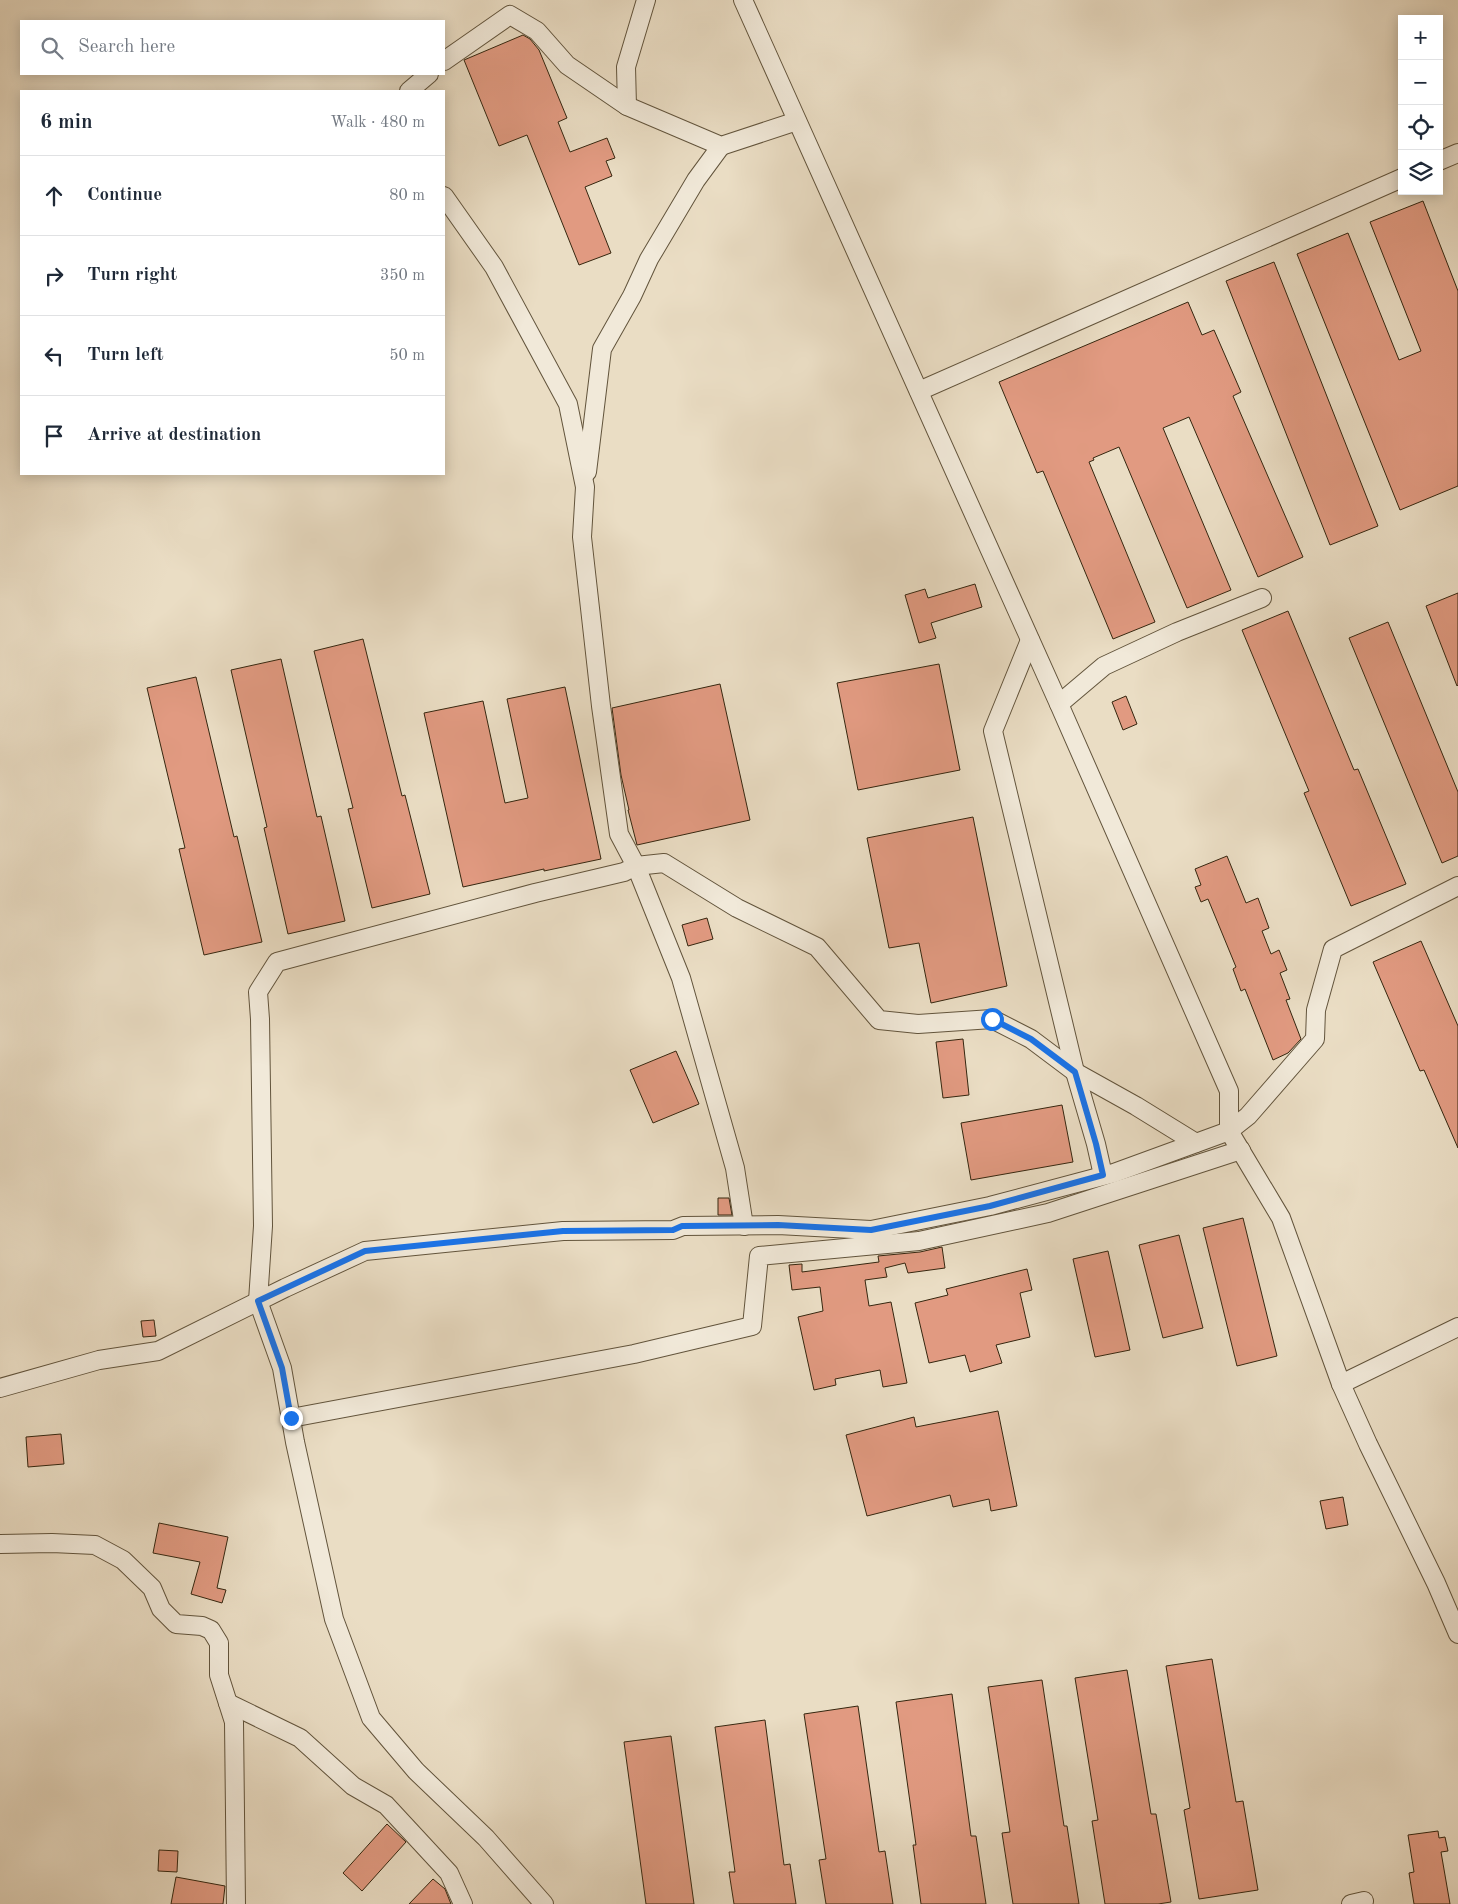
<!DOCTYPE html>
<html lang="en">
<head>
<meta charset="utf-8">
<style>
	:root { --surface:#fff; --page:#f6f6f7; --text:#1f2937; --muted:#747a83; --line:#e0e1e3 }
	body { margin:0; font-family:"Old Standard TT",serif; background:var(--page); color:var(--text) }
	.controls { position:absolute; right:15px; top:15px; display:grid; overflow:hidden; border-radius:0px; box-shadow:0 2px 12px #0003 }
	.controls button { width:45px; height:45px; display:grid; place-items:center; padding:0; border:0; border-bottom:1px solid var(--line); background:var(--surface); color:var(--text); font:25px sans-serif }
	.stop { position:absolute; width:15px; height:15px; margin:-11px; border:4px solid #1a73e8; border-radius:50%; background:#fff }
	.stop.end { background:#1a73e8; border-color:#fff; box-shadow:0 1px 5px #0008 }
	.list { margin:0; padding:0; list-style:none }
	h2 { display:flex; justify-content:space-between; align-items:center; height:65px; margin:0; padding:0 20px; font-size:21px }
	h2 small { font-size:16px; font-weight:400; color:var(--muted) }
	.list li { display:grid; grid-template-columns:32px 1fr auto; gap:15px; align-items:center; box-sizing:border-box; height:80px; padding:0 20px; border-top:1px solid var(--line) }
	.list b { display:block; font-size:19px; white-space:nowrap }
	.list em { font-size:16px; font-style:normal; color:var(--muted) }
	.icon { flex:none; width:28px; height:28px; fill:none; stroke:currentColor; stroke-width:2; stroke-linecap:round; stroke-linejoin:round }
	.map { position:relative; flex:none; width:1458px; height:1904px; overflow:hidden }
	.search { position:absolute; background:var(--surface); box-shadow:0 2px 12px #0003; left:20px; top:20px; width:425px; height:55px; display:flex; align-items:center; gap:12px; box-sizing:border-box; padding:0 18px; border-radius:0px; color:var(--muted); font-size:19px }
	.panel { position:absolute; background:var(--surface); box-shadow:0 2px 12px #0003; left:20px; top:90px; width:425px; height:385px; border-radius:0px }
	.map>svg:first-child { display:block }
</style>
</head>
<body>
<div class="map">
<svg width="1458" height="1904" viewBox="0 0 1458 1904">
	<rect width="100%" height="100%" fill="#eaddc4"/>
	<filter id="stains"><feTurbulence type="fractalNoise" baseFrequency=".004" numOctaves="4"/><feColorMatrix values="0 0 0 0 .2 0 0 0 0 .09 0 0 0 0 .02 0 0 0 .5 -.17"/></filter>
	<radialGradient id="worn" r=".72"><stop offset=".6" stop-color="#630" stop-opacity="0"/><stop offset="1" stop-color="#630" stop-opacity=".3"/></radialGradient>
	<!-- building -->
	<g fill="#e19a81" stroke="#35260f">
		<polygon points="523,35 530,39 539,50 567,118 558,122 570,152 607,138 615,158 606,161 612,176 585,187 611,253 579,265 527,135 499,146 464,60"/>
		<polygon points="1423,201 1458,291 1458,486 1400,510 1297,254 1348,233 1399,360 1421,351 1370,222"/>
		<polygon points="1274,262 1378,526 1330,545 1226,281"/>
		<polygon points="1188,302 1202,335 1214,330 1241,392 1233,396 1303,557 1258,577 1189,417 1163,428 1231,590 1187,608 1119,447 1093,458 1094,460 1089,462 1155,622 1113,639 1043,471 1037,473 999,382"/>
		<polygon points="975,584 982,607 931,623 936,638 919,643 905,595 925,589 928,598"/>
		<polygon points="1458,593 1458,685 1457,686 1426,606"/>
		<polygon points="1288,611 1354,770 1358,769 1406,884 1351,906 1304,793 1309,791 1242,630"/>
		<polygon points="1388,622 1458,792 1458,856 1442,863 1349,638"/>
		<polygon points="363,639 402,796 405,795 430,894 372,908 348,809 353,808 314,651"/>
		<polygon points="281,659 317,817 321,816 345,921 288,934 264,828 267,827 231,670"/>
		<polygon points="939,664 960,770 858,790 837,683"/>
		<polygon points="196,677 234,837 237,836 262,942 204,955 179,849 185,848 147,688"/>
		<polygon points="720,684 750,820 637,845 628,810 629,810 621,775 612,708"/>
		<polygon points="565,687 601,859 544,871 544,869 463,887 424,713 483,701 505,803 528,798 507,699"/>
		<polygon points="1126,696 1137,724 1123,730 1112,702"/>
		<polygon points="973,817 1007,986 931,1003 919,943 889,948 867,838"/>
		<polygon points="1227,856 1246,903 1258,898 1269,928 1262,931 1271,954 1279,950 1287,970 1280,973 1290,999 1286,1000 1301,1039 1288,1053 1273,1060 1245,989 1241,991 1233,969 1236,967 1208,899 1201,902 1195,887 1201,885 1195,869"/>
		<polygon points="707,918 713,939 688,946 682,925"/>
		<polygon points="1421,941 1458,1026 1458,1148 1424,1070 1420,1071 1373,962"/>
		<polygon points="963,1039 969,1095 943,1098 936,1042"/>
		<polygon points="676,1051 699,1104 653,1123 630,1070"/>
		<polygon points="1062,1105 1073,1162 971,1180 961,1123"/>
		<polygon points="718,1198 729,1198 732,1215 718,1215"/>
		<polygon points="1243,1218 1277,1356 1237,1366 1203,1228"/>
		<polygon points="1179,1235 1203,1328 1163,1338 1139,1245"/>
		<polygon points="942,1247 945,1268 908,1273 905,1263 885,1268 887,1277 865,1280 869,1306 891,1302 907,1383 883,1387 880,1370 835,1379 836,1385 814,1390 798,1317 823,1311 820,1287 792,1290 789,1265 802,1264 802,1272 879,1262 878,1256 920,1252"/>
		<polygon points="1108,1251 1130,1350 1095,1357 1073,1259"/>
		<polygon points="1027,1269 1032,1290 1020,1293 1030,1337 996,1345 1002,1363 970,1372 965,1355 929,1363 915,1303 948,1295 946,1289"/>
		<polygon points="154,1320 156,1336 143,1337 141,1321"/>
		<polygon points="998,1411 1017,1506 991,1511 989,1499 953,1507 950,1495 867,1516 846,1435 914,1417 916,1427"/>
		<polygon points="61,1434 64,1464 28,1467 26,1437"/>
		<polygon points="1343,1497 1348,1525 1326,1529 1320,1501"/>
		<polygon points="159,1523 228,1537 217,1588 226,1590 222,1603 191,1594 200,1562 153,1553"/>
		<polygon points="1212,1659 1236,1802 1243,1801 1258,1890 1199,1899 1184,1810 1190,1808 1166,1666"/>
		<polygon points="1127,1670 1151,1814 1156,1814 1171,1902 1158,1904 1105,1904 1092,1821 1098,1820 1075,1678"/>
		<polygon points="1042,1680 1064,1826 1067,1826 1079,1904 1013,1904 1002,1833 1010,1832 988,1687"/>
		<polygon points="952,1694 971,1836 976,1836 986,1904 921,1904 913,1845 916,1845 896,1702"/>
		<polygon points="858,1706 879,1852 885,1851 893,1904 826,1904 819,1860 826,1859 804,1714"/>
		<polygon points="765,1720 784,1865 790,1864 796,1904 734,1904 729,1872 735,1872 715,1727"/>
		<polygon points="671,1736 694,1904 646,1904 624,1742"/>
		<polygon points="387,1824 406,1842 362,1891 343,1873"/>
		<polygon points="1438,1831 1439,1838 1445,1837 1448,1851 1441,1852 1450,1904 1414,1904 1409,1873 1414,1872 1408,1835"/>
		<polygon points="159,1850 178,1851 177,1872 158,1871"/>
		<polygon points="176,1877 225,1886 223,1904 171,1904"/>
		<polygon points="433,1879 445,1889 451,1904 409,1904"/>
	</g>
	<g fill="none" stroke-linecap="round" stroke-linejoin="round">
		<defs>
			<g id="minor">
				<polyline points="743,0 1059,704 1229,1091 1229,1131 1281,1218 1341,1384 1368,1444 1436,1583 1458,1634"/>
				<polyline points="444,61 510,15 537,31 567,65 627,106 721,146 797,121"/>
				<polyline points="409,91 429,74"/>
				<polyline points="627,106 626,67 646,0"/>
				<polyline points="1439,161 1458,153"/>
				<polyline points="444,196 494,267 568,404 585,487 582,537 601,706 619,834 636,866 681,978 735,1168 744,1226"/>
				<polyline points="919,391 1402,178"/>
				<polyline points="587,472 602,349 632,296 649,259 696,180 721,146"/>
				<polyline points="1030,640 993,731 1075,1072 1096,1144 1103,1175"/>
				<polyline points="1059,704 1104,666 1177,632 1262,598"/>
				<polyline points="1341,1384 1458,1327"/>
				<polyline points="0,1388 99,1360 158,1351 285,1288 365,1251 563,1231 673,1230 683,1226 778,1225 871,1230 990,1206 1114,1173 1229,1131 1248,1116 1315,1039 1316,1010 1333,949 1458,886"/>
				<polyline points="291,1418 634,1354 752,1326 759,1256 919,1241 1048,1213 1241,1150"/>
				<polyline points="0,1544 52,1543 95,1545 123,1560 152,1588 161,1609 176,1624 202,1626 211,1630 219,1643 219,1675 234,1722 236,1904"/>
				<polyline points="228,1703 300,1738 353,1786 386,1805 449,1873 463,1904"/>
				<polyline points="544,1904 486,1838 416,1771 371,1718 334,1619 295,1442 282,1368 258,1301 263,1226 260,1019 258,992 277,962 535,893 624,872 636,866 664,863 737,908 817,947 879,1020 918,1024 992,1019 1031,1039 1075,1072 1136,1106 1196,1143"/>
				<polyline points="1351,1904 1364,1901"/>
			</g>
		</defs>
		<!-- minor casing -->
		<use href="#minor" stroke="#62543c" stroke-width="20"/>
		<!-- minor -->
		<use href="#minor" stroke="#f1e9d9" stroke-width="18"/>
	</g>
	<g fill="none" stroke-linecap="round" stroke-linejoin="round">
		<!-- route -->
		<polyline stroke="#1a73e8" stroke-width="6" points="291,1418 282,1368 258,1301 365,1251 563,1231 673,1230 682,1226 778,1225 871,1230 990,1206 1103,1175 1096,1144 1075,1072 1031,1039 992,1019"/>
	</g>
	<rect width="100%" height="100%" filter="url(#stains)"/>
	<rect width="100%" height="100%" fill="url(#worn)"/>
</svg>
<div class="controls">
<button>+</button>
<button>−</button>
<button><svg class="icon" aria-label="locate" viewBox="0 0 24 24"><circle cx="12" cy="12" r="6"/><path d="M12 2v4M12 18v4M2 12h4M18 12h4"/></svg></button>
<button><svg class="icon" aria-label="layers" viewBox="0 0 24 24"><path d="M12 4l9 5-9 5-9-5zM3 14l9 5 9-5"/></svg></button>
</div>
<div class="stop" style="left:992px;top:1019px"></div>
<div class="stop end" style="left:291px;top:1418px"></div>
<div class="search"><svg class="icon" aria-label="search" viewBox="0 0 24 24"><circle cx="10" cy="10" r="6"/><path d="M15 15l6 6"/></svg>Search here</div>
<section class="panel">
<h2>6 min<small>Walk · 480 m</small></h2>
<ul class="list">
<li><svg class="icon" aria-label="ahead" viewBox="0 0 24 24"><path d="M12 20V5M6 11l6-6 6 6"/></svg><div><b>Continue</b></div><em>80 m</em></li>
<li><svg class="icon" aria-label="right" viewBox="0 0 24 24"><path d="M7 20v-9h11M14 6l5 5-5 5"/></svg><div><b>Turn right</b></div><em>350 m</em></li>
<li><svg class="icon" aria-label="left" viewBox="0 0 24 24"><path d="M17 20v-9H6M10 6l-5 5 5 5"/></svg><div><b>Turn left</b></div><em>50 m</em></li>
<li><svg class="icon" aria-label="arrive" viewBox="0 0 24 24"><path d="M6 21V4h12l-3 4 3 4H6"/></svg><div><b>Arrive at destination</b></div></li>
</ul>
</section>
</div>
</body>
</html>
